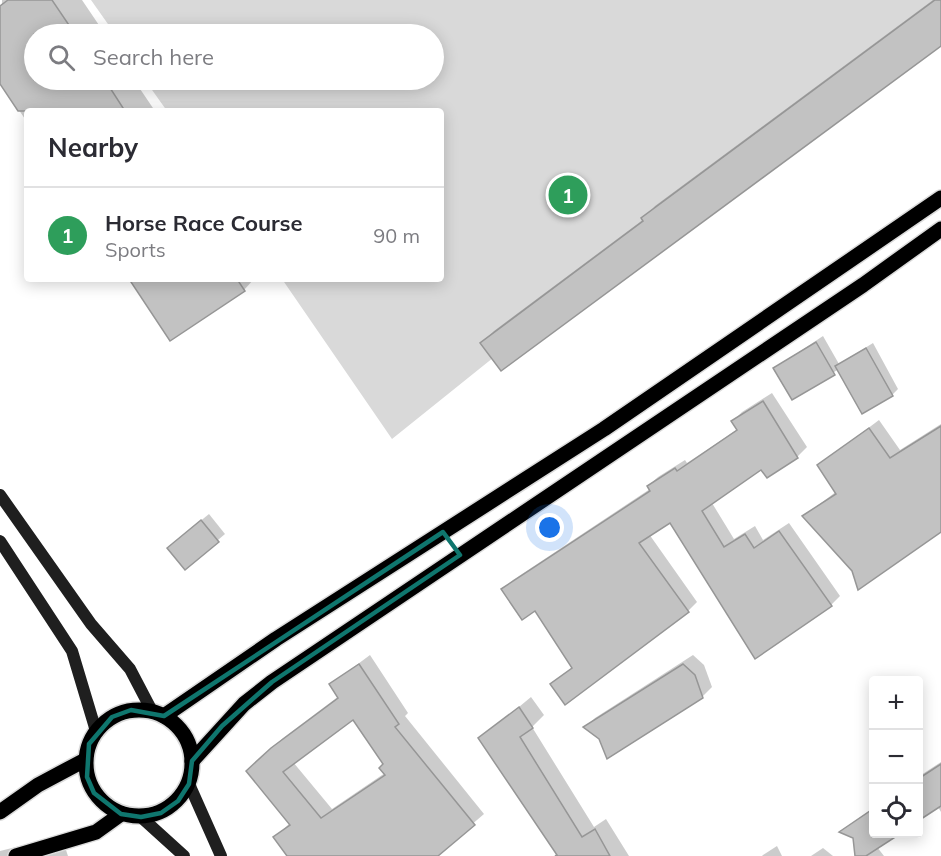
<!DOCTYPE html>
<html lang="en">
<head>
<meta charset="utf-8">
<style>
	:root { --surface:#fff; --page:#f2f2f3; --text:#2b2b33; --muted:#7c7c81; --line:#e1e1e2; --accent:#db2777 }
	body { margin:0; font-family:Mulish,sans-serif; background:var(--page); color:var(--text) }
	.controls { position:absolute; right:18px; bottom:18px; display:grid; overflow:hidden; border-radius:6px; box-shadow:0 3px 15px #0003 }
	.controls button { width:54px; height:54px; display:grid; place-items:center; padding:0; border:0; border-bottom:2px solid var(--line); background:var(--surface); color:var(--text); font:30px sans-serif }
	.you { position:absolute; left:550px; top:528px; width:21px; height:21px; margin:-15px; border:4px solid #fff; border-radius:50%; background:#1a73e8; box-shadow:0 0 0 9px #1a73e833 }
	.badge { display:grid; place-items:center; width:39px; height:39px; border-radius:50%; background:var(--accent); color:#fff; font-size:20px; font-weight:700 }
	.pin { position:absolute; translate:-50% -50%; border:3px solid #fff; box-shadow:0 2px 6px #0006 }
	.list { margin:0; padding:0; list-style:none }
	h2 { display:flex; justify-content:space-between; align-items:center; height:78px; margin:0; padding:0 24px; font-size:26px }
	h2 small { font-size:20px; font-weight:400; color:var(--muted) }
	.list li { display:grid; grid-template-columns:39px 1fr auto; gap:18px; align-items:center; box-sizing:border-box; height:96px; padding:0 24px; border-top:2px solid var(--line) }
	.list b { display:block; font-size:22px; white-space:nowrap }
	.list p { margin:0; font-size:20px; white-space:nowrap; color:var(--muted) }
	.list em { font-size:20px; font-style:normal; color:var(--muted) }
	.icon { flex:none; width:33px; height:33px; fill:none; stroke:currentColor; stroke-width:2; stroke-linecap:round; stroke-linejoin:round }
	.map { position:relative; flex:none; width:941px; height:856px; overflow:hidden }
	.search { position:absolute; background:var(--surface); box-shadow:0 3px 15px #0003; left:24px; top:24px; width:420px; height:66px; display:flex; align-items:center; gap:15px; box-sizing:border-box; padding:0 21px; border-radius:33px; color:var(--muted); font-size:22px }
	.panel { position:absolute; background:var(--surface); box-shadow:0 3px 15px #0003; left:24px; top:108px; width:420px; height:174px; border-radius:6px }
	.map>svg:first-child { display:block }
</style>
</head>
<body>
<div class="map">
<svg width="941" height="856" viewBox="0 0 941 856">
	<rect width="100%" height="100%" fill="#fff"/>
	<!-- green -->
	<polygon fill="#d9d9d9" points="91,0 939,0 392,439 282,279 441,279 441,111 167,111 145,80 434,80 434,34 115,34"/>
	<!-- shadow -->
	<g fill="#0003" fill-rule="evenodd">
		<polygon points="2,0 82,0 105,34 34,34 34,80 134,80 155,111 27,111 27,122 0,82"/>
		<polygon points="933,0 941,0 941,44 482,343 494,331 644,219 655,206"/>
		<polygon points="131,279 254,279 244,290"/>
		<polygon points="823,336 839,364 873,343 898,389 892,395 839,369 792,398 775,368"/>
		<polygon points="772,393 807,447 797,457 767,476 761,468 712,503 734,539 755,526 763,540 789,523 840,596 831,605 670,521 649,534 697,602 688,611 552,684 573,667 536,609 503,589 513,580 650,489 648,486 658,477 685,460 687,463 738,429 733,421 742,412"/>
		<polygon points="879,420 900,450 941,424 941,530 853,570 804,516 837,491 819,465"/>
		<polygon points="209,514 225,534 185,568 176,541"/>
		<path d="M370,655L408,713L405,716L484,814L435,856H289L275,837L290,823L258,761L283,738L339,696L331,684ZM353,717L384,764L385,773L332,809L293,762Z"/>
		<polygon points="693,655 704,665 712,687 702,697 600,738 586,727 595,718"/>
		<polygon points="531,697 544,715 532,727 594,827 606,819 629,856 560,856 480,739"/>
		<polygon points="941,762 941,812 938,807 918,820 918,777"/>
		<polygon points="874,807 874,834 897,834 877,847 884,856 857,856 855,837 842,831"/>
		<polygon points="64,844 68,856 0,856 0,851 20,846 23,851"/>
		<polygon points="777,846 782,856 762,856 763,855"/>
		<polygon points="823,848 833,856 811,856"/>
	</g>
	<!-- building -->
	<g fill="#c2c2c2" stroke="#969696" stroke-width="1.5" fill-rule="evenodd">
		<polygon points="8,0 52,0 75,34 34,34 34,80 105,80 125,111 18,111 0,84 0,6"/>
		<polygon points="935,0 941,0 941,46 501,371 480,343 643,221 641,218"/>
		<polygon points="129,279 237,279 245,291 170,341"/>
		<polygon points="816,342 835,375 792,400 773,368"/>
		<polygon points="866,348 893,396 862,414 835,366"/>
		<polygon points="763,401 798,458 767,478 761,470 702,511 724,547 745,534 754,548 779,531 832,606 755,659 670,523 639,543 689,612 565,705 550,684 572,668 535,611 522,620 501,589 650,491 647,486 675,468 677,471 737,430 731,421"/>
		<polygon points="941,426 941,532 858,590 852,571 802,516 836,494 817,465 869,428 890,458"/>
		<polygon points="201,520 219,542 185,570 167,548"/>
		<path d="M359,664L399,724L395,727L475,825L438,856H287L273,837L290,825L246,771L271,748L338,698L329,684ZM353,720L383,764L379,768L385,775L321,818L283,772Z"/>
		<polygon points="683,664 695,675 703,698 607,759 599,739 583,727"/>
		<polygon points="519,707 533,728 520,737 582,837 595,829 610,856 555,856 557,855 478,738"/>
		<polygon points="941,764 941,806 918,821 918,779"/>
		<polygon points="873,809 873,834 900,834 866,856 855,856 853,838 839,832"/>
	</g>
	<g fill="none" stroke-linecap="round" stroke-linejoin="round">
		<defs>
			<g id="primary">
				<circle cx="139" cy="763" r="53"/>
				<polyline points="164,716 276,639 604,429 941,198"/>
				<polyline points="192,761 244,704 272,682 863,285 941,229"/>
				<polyline points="0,812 38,785 85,760"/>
				<polyline points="16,856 96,832 121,814"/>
			</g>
		</defs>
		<!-- primary casing -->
		<use href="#primary" stroke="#dbdbdb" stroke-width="18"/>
		<!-- secondary -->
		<g stroke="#1f1f1f" stroke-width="12">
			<polyline points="0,495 91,624 130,669 152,711"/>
			<polyline points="0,541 72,651 96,731"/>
			<polyline points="189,784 221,856"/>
			<polyline points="141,817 184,856"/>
		</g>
		<!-- primary -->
		<use href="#primary" stroke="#000" stroke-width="15"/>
	</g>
	<!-- marked area -->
	<path fill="none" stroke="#0f766e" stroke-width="4.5" stroke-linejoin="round" d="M443,532L460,555L272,682L222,726L192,761L189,784L178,801L161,813L141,817L121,814L94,793L87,777L89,744L112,717L131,710L164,716Z"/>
</svg>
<div class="controls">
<button>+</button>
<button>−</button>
<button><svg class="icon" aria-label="locate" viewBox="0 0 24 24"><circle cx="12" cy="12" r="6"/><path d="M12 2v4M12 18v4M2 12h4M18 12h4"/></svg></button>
</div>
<div class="you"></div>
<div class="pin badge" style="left:568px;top:195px;background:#2e9e5b">1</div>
<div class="search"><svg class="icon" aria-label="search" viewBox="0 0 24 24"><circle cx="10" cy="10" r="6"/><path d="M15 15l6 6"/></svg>Search here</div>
<section class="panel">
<h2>Nearby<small></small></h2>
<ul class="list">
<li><span class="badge" style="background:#2e9e5b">1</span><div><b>Horse Race Course</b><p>Sports</p></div><em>90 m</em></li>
</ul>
</section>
</div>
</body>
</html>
